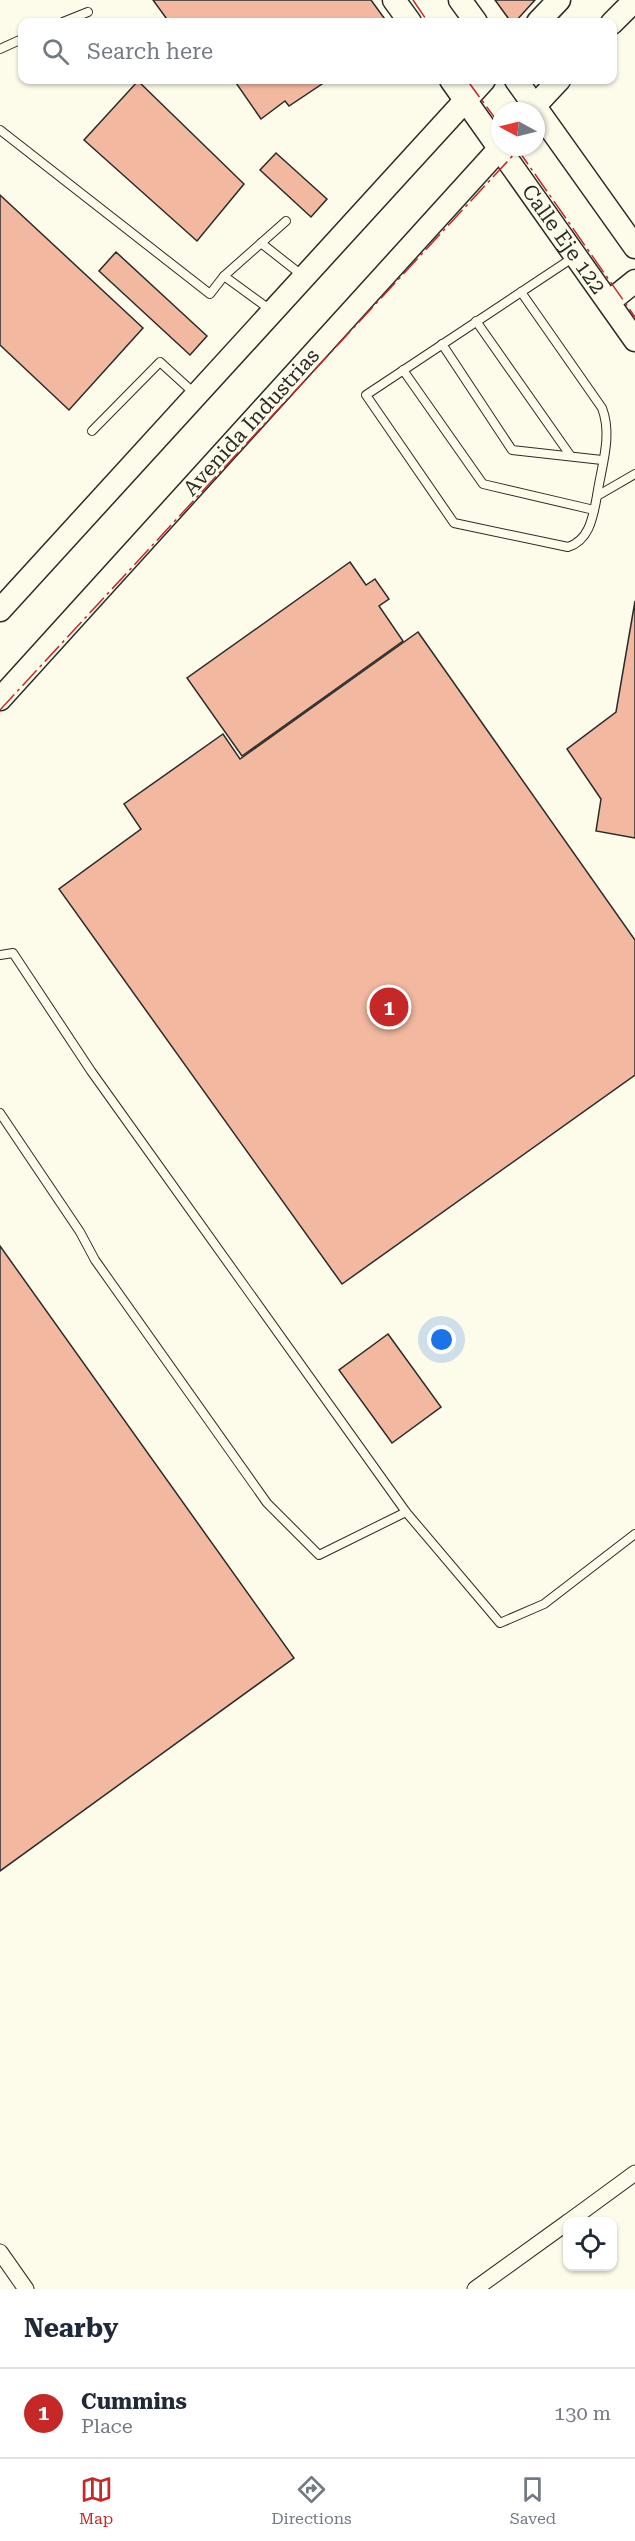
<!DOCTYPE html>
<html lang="en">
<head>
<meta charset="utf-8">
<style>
	:root { --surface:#fff; --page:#f2f2f3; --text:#1f2937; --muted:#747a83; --line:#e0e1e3; --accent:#c62828 }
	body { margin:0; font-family:"Roboto Serif",serif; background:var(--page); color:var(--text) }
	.controls { position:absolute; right:18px; bottom:18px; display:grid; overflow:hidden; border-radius:12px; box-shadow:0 2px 4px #0004 }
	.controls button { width:54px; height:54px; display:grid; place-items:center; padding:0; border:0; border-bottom:2px solid var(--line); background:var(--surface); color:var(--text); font:30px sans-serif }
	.compass { position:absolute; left:491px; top:102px; width:54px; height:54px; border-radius:50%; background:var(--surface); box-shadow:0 2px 4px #0004; rotate:277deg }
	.you { position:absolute; left:442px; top:1340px; width:21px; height:21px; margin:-15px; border:4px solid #fff; border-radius:50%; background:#1a73e8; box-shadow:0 0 0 9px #1a73e833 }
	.badge { display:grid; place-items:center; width:39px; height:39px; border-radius:50%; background:var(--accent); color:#fff; font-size:20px; font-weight:700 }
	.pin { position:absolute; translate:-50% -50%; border:3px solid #fff; box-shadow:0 2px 6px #0006 }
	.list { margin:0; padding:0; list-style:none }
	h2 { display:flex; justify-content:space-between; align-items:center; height:78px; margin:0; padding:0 24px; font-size:26px }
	h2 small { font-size:20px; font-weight:400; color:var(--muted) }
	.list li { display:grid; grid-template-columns:39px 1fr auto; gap:18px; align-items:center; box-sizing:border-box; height:90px; padding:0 24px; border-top:2px solid var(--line) }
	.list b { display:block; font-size:22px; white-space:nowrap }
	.list p { margin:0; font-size:20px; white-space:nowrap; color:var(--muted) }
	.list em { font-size:20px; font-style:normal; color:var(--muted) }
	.icon { flex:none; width:33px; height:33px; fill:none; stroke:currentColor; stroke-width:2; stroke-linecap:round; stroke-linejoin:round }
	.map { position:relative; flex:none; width:635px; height:2289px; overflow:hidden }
	.search { position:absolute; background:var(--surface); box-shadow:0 2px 4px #0004; left:18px; right:18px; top:18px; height:66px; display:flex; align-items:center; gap:15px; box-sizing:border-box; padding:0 21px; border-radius:12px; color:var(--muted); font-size:22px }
	.sheet { height:168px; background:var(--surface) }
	nav { display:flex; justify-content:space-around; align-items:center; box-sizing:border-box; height:84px; border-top:2px solid var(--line); background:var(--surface); font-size:16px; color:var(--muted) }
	nav a { display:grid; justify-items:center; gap:3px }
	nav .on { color:var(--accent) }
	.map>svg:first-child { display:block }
</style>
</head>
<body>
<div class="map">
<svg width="635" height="2289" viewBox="0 0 635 2289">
	<rect width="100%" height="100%" fill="#fdfbea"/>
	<!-- building -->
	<g fill="#f2b8a0" stroke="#2b2b2b" stroke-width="1.5">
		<polygon points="153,0 371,0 387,22 175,22 173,20 169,22"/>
		<polygon points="495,0 535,0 515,22 511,22"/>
		<polygon points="234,80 328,80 289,106 285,101 261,119"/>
		<polygon points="138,81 244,184 197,241 84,140"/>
		<polygon points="276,153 327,199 311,217 260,170"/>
		<polygon points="0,195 143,328 69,410 0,345"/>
		<polygon points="116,252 207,336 190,355 99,271"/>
		<polygon points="350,562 366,585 375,579 389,599 379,606 403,641 242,756 187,678"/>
		<polygon points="635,601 635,838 596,831 601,799 567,749 616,712"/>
		<polygon points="418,632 635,940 635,1075 342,1284 59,889 141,829 124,804 223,734 240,759"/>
		<polygon points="0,1246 294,1658 0,1871"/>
		<polygon points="388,1334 441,1407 392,1443 339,1370"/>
	</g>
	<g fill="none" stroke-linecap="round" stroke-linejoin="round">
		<defs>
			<g id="lane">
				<polyline points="63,22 88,12"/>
				<polyline points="0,49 22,39"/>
				<polyline points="0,130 210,294 224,276 286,221"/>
				<polyline points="261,243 303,276"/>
				<path d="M574,257L366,395L454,523L568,547C590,540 593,516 597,496L635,474"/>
				<polyline points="224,276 272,311"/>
				<path d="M521,292L602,408C613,436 601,467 597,496"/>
				<polyline points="476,321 570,455"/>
				<polyline points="442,344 512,450 602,460"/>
				<polyline points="403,370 483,484 594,510"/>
				<polyline points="92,431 160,362 194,393"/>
				<polyline points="0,955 13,953 91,1071 406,1512 500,1623 544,1604 635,1534"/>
				<polyline points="0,1113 80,1232 95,1260 267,1503 319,1555 406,1512"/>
			</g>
			<g id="street">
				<polyline points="568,2222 635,2173"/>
				<polyline points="0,2252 26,2289"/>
				<polyline points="475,2289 568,2222"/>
			</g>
			<g id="secondary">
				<polyline points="394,0 410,22"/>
				<polyline points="460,0 476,22"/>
				<polyline points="538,22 559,0"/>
				<polyline points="612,23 635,0"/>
				<path id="s1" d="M451,80L635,340"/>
				<polyline points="516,80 635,247"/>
				<polyline points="530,111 559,80"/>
				<polyline points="609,302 635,281"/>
				<polyline points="0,610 484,80"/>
				<path id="s2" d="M0,699L501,147"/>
			</g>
		</defs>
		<!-- lane casing -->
		<use href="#lane" stroke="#2b2b2b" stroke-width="10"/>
		<!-- street casing -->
		<use href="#street" stroke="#2b2b2b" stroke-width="17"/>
		<!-- secondary casing -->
		<use href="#secondary" stroke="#2b2b2b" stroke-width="25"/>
		<!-- lane -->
		<use href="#lane" stroke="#fdfbea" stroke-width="8"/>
		<!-- street -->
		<use href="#street" stroke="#fdfbea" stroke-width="15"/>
		<!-- secondary -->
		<use href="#secondary" stroke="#fdfbea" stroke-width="22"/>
		<!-- power -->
		<g stroke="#c62828" stroke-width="1.5" stroke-dasharray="21 4.5 3 4.5" stroke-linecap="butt">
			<polyline points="413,0 428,22"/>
			<polyline points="467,80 500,125"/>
			<polyline points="516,147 635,317"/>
			<polyline points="0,710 518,150"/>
		</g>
	</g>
	<g text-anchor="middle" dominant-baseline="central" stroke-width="4.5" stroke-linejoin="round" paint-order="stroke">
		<!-- street labels -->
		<g font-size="21" fill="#2b2b2b" stroke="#fdfbea">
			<text stroke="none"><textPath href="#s1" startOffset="195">Calle Eje 122</textPath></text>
			<text stroke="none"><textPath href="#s2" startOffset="374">Avenida Industrias</textPath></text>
		</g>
	</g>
</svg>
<div class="controls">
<button><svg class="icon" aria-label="locate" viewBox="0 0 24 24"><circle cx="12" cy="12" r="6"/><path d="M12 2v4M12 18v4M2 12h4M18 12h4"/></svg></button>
</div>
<svg class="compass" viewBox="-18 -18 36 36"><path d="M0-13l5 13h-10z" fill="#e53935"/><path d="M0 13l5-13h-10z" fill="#747a83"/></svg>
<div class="you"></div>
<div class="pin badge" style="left:389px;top:1007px">1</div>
<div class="search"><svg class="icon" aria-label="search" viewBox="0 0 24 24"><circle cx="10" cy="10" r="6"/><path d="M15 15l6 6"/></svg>Search here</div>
</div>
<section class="sheet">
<h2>Nearby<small></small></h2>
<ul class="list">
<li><span class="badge">1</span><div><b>Cummins</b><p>Place</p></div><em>130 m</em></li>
</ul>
</section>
<nav>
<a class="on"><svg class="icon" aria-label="map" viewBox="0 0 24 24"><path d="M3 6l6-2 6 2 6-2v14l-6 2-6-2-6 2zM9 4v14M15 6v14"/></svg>Map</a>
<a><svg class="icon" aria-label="directions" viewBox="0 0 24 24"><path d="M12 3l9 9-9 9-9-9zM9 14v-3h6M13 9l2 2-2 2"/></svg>Directions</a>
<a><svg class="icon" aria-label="saved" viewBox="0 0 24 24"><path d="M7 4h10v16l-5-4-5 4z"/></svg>Saved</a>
</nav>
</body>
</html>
